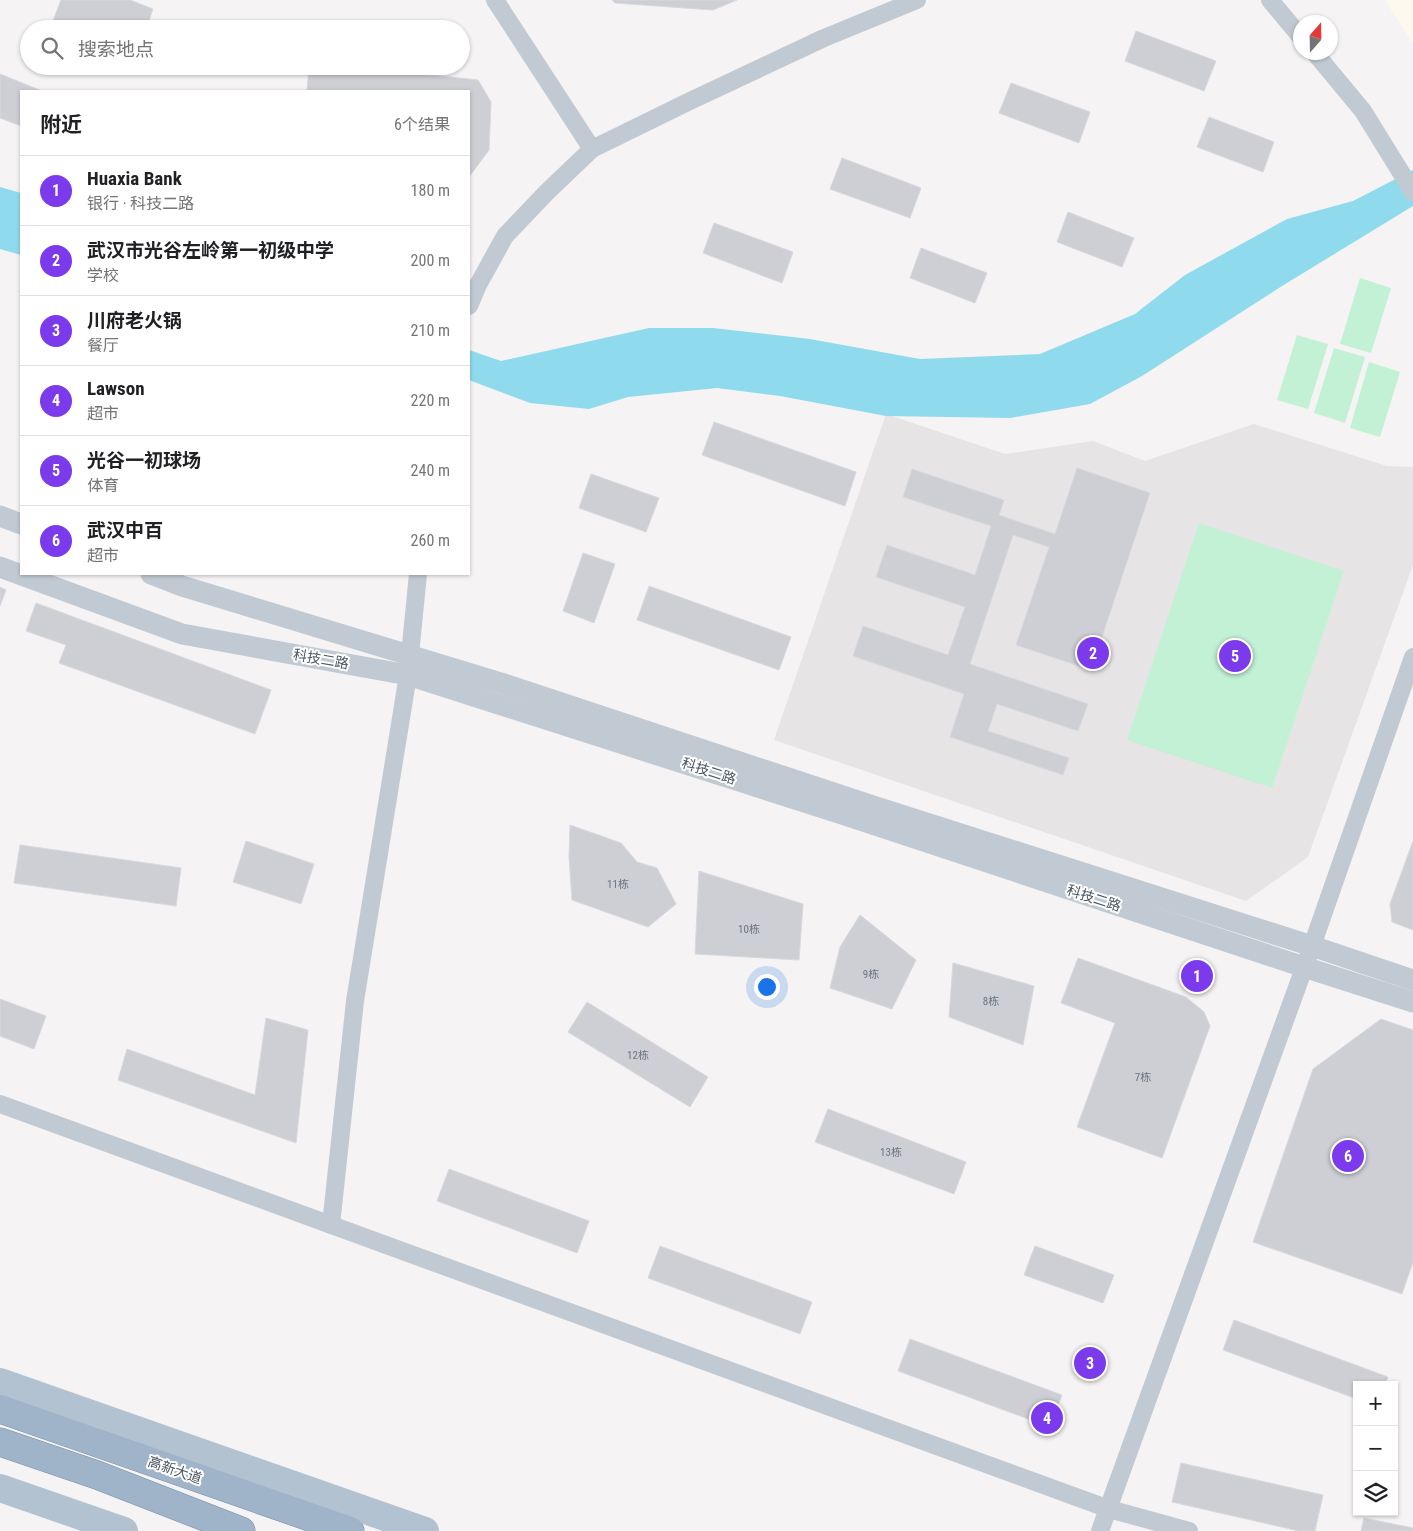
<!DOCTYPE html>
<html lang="zh">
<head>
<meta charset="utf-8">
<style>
	:root { --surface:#fff; --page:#f2f2f2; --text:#202124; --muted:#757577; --line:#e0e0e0; --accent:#7c3aed }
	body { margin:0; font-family:"Roboto Condensed","Noto Sans SC",sans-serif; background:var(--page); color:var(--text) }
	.controls { position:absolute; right:15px; bottom:15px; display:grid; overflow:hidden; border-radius:0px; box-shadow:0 1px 4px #0004 }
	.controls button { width:45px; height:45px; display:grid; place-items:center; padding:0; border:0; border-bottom:1px solid var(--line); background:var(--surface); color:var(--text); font:25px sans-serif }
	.compass { position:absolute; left:1293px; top:15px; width:45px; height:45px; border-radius:50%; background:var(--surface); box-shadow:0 1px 4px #0004; rotate:20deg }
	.you { position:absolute; left:766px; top:986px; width:18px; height:18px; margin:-12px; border:4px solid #fff; border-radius:50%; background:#1a73e8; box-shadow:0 0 0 8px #1a73e833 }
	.badge { display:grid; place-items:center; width:32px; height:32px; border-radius:50%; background:var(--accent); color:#fff; font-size:16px; font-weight:700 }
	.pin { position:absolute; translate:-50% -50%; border:2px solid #fff; box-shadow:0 1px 5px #0006 }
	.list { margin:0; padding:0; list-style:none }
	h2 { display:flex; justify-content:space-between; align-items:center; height:65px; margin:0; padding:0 20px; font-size:21px }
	h2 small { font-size:16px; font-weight:400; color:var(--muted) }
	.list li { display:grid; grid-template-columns:32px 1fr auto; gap:15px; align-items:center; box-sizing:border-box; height:70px; padding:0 20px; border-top:1px solid var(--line) }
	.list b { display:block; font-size:19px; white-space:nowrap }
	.list p { margin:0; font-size:16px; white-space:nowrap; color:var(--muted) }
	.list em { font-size:16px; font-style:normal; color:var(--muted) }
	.icon { flex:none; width:28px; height:28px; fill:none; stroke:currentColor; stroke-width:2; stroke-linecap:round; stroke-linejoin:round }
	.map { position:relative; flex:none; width:1413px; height:1531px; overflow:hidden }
	.search { position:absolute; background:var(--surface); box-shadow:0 1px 4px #0004; left:20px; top:20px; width:450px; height:55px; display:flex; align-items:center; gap:12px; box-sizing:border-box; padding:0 18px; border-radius:28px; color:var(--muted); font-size:19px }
	.panel { position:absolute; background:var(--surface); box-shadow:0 1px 4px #0004; left:20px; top:90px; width:450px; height:485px; border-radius:0px }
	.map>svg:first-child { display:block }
</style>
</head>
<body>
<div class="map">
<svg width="1413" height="1531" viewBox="0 0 1413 1531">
	<rect width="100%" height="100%" fill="#f5f3f3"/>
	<!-- commercial -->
	<polygon fill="#fdf9ef" points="1385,0 1413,0 1413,44"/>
	<!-- education -->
	<polygon fill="#e6e4e5" points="886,414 1005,454 1093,441 1145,461 1254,424 1387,466 1413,467 1413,565 1308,857 1246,901 774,740"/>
	<!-- green -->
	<g fill="#c3f1d5">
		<polygon points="1360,278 1391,288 1371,353 1340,344"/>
		<polygon points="1297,335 1328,344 1308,409 1277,400"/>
		<polygon points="1334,348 1365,357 1345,423 1314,413"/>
		<polygon points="1369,362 1400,372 1380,437 1350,428"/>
		<polygon points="1199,523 1344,571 1272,788 1127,740"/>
	</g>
	<!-- water -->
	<g fill="#90daee">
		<polygon points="1413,170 1413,206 1282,286 1142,376 1090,404 1010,418 886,416 780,396 717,388 628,397 589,409 530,403 469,380 469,350 501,361 649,328 713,328 810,339 920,359 1040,354 1135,314 1185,275 1287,219 1353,201"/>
		<polygon points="0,187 21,193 21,255 0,249"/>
	</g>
	<!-- building -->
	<g fill="#cdcfd5" stroke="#d7d9de">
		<polygon points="61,0 130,0 153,9 146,29 59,29 51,26"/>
		<polygon points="612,0 737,0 713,10 615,3"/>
		<polygon points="1136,31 1216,61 1204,91 1125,61"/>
		<polygon points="309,66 345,66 478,80 491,102 489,150 469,177 469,91 307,91"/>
		<polygon points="0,74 42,91 21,91 21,126 0,118"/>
		<polygon points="1011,83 1090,112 1079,143 999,113"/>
		<polygon points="1209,117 1274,142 1263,172 1197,147"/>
		<polygon points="842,158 921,188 910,218 830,189"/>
		<polygon points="1068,212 1134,238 1122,267 1057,242"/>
		<polygon points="714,223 793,252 782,283 703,253"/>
		<polygon points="921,248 987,273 975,303 910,278"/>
		<polygon points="714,422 856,472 845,506 702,455"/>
		<polygon points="1077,468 1150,493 1091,670 1016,645 1049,547 1013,535 970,664 1088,704 1078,731 997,704 988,731 1069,758 1063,775 950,737 964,694 853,656 863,626 948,655 965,607 876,577 887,545 975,575 991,526 903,497 912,469 1004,500 999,515 1055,534"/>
		<polygon points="591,474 659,498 646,532 579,508"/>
		<polygon points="583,553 615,564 594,623 563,611"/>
		<polygon points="649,586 791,637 779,670 637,620"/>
		<polygon points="0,587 6,590 0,606"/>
		<polygon points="36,603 271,690 255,734 59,663 66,645 26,631"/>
		<polygon points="570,825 621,843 637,862 657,868 676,904 648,927 572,900 569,857"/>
		<polygon points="246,841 314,864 301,904 233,882"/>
		<polygon points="1413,841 1413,930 1392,922 1390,904"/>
		<polygon points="20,845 181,868 176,906 14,883"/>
		<polygon points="699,871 803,904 799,960 695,954"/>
		<polygon points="860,915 916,960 892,1009 830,988 840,947"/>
		<polygon points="1078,958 1186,997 1204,1012 1210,1026 1162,1158 1077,1127 1115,1023 1061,1003"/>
		<polygon points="953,963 1034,986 1023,1045 949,1017"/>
		<polygon points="0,999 46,1016 34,1049 0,1036"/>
		<polygon points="587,1002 708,1077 690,1107 568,1032"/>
		<polygon points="266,1018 308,1030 296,1143 118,1080 127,1049 255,1095"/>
		<polygon points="1381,1019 1413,1030 1413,1262 1402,1294 1253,1242 1313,1069"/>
		<polygon points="828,1109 966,1162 954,1194 815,1142"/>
		<polygon points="449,1169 589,1221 577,1253 437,1201"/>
		<polygon points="660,1246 812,1302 800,1334 648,1278"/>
		<polygon points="1035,1246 1114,1275 1103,1303 1024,1275"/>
		<polygon points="1234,1320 1388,1377 1385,1385 1357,1385 1357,1399 1223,1350"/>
		<polygon points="910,1339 1062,1395 1050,1427 898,1371"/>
		<polygon points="1181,1463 1323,1495 1315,1531 1299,1531 1172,1502"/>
		<polygon points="1364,1518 1413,1528 1413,1531 1361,1531"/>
	</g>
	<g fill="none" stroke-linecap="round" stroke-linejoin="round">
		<defs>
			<g id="trunk">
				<polyline points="0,1409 350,1531"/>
				<polyline points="0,1442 97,1475 241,1531"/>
			</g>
		</defs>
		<!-- trunk casing -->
		<use href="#trunk" stroke="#7690ad" stroke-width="29"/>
		<!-- minor -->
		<g stroke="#c1cad2" stroke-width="18">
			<polyline points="495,0 592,149"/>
			<polyline points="1270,0 1300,36"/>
			<polyline points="1314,52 1363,111 1413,192"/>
			<polyline points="469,306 478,285 505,236 547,192 592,149 690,101 824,38 917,0"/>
			<polyline points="0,1104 1109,1509 1189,1531"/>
			<polyline points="331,1225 355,1001 408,675 418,574"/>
			<polyline points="1100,1531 1312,946 1413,657"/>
		</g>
		<!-- tertiary -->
		<g stroke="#c1cad2" stroke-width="21">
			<polyline points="0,516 21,524"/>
			<polyline points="0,567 182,634 408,675 842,814 1304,967 1413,1002"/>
			<polyline points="151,574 182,586 501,683 873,806 1312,946 1413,980"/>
		</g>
		<!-- primary -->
		<g stroke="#b3c2d1" stroke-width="28">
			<polyline points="0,1382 425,1531"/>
			<polyline points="0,1488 124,1531"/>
		</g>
		<!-- trunk -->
		<use href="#trunk" stroke="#9fb4c9" stroke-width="28"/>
	</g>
	<g text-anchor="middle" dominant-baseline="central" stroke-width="4" stroke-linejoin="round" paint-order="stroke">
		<!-- number labels -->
		<g font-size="11" fill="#6b747e">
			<text x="618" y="884">11栋</text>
			<text x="749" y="929">10栋</text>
			<text x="871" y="974">9栋</text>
			<text x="991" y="1001">8栋</text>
			<text x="638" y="1055">12栋</text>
			<text x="1143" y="1077">7栋</text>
			<text x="891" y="1152">13栋</text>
		</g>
		<!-- street labels -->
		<g font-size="14" fill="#4a5661" stroke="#fff">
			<text transform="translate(321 659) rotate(10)">科技二路</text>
			<text transform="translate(709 771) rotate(18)">科技二路</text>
			<text transform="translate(1094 898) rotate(18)">科技二路</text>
			<text transform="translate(175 1470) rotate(19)">高新大道</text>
		</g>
	</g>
</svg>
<div class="controls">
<button>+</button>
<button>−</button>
<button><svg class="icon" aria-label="layers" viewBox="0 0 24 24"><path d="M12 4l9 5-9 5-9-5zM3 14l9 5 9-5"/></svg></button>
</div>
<svg class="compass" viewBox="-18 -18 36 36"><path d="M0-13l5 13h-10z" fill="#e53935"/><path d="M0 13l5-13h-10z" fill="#757577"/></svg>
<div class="you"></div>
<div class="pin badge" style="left:1197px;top:976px">1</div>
<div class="pin badge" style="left:1093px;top:653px">2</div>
<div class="pin badge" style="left:1090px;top:1363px">3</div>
<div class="pin badge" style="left:1047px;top:1418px">4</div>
<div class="pin badge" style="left:1235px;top:656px">5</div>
<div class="pin badge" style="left:1348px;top:1156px">6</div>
<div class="search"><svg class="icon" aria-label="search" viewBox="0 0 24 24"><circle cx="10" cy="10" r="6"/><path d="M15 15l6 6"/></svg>搜索地点</div>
<section class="panel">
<h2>附近<small>6个结果</small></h2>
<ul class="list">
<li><span class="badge">1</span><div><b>Huaxia Bank</b><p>银行 · 科技二路</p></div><em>180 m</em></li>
<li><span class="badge">2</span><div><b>武汉市光谷左岭第一初级中学</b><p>学校</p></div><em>200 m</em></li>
<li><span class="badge">3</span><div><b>川府老火锅</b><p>餐厅</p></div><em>210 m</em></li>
<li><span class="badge">4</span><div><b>Lawson</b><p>超市</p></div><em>220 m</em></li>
<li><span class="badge">5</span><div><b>光谷一初球场</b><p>体育</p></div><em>240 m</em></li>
<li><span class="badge">6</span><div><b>武汉中百</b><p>超市</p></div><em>260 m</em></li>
</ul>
</section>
</div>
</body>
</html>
